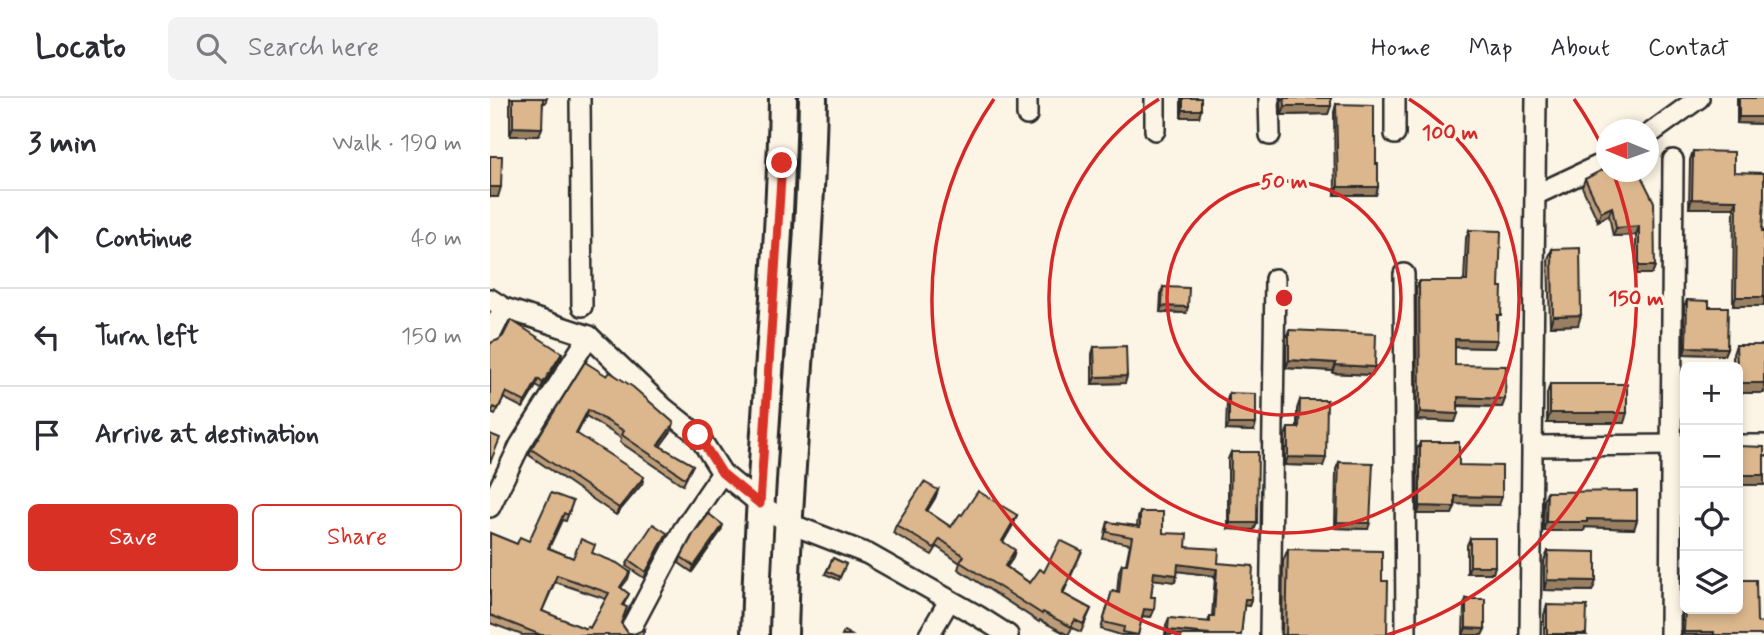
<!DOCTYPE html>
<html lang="en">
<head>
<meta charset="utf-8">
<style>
	:root { --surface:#fff; --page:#f2f2f3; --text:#2b2b33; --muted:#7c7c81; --line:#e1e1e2; --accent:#d93025 }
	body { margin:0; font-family:Mynerve,sans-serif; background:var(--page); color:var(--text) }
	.controls { position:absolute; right:21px; bottom:21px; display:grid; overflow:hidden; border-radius:10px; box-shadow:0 4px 10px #0003 }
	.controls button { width:63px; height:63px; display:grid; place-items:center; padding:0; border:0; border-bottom:2px solid var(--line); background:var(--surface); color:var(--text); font:35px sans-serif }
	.compass { position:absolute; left:1106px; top:21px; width:63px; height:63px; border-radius:50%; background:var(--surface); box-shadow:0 4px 10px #0003; rotate:271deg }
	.stop { position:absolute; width:21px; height:21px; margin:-16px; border:5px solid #d93025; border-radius:50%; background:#fff }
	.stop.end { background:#d93025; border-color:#fff; box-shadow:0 2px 7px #0008 }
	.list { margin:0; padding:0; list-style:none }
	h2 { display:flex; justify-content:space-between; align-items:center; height:91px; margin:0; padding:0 28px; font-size:30px }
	h2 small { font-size:23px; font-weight:400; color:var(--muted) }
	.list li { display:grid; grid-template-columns:46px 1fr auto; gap:21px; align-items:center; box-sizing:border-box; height:98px; padding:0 28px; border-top:2px solid var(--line) }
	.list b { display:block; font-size:26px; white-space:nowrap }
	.list em { font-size:23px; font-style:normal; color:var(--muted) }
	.actions { display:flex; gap:14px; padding:21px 28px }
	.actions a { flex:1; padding:16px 0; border:2px solid var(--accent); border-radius:10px; text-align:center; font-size:24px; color:var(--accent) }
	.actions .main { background:var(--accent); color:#fff }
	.icon { flex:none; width:38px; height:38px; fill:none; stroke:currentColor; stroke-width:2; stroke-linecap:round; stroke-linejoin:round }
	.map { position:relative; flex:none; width:1274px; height:537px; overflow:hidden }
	header { display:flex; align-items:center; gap:42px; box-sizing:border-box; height:98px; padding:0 35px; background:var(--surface); border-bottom:2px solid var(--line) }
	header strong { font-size:33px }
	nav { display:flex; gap:38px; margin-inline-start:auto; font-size:24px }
	.search { width:490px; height:63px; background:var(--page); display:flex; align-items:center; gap:18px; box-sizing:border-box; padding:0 24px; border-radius:10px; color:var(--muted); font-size:26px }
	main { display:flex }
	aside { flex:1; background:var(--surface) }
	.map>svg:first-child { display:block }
</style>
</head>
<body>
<header>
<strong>Locato</strong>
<div class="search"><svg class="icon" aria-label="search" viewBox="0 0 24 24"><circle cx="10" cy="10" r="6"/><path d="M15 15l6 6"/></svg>Search here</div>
<nav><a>Home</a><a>Map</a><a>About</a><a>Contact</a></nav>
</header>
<main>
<aside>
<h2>3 min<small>Walk · 190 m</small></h2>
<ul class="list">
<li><svg class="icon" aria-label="ahead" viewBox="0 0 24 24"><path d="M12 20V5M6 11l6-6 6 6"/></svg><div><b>Continue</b></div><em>40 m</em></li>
<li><svg class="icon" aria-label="left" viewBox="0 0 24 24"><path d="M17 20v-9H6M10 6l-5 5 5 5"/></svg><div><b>Turn left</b></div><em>150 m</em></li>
<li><svg class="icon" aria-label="arrive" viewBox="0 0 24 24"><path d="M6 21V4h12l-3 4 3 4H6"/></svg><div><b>Arrive at destination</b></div></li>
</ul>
<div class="actions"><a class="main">Save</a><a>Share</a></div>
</aside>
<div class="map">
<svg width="1274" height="537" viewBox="0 0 1274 537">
	<rect width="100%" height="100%" fill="#fcf5e5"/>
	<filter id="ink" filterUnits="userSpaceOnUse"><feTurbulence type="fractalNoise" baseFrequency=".0143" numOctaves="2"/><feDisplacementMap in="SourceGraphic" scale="14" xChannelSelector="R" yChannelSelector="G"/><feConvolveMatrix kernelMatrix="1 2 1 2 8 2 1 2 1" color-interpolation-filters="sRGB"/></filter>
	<g filter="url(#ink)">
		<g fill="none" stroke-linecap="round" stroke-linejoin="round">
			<defs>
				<g id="street">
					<polyline points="90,0 92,208"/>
					<polyline points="537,0 537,17"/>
					<polyline points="779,0 780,37"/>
					<polyline points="665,32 665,0"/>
					<polyline points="905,36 905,0"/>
					<polyline points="1158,37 1209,0"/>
					<polyline points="1045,97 1116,64"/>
					<polyline points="914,176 916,537"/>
					<polyline points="0,201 14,210 99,238 174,310 208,337 232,375 270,406 298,425 378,456 488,518 518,537"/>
					<polyline points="0,238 14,210"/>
					<polyline points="1248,347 1274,347"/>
					<polyline points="1042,348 1195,347"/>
					<polyline points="0,409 30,347 99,238"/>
					<polyline points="141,530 193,432 232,375"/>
					<polyline points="439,537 459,503"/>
					<polyline points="780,537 785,181"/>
					<polyline points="1040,537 1046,0"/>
					<polyline points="1180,537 1183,62"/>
				</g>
				<g id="secondary">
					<path d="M265,537C269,358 290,179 293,0"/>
					<path d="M294,537C298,358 320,179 323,0"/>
				</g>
			</defs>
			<!-- street casing -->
			<use href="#street" stroke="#2b2b2b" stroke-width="24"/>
			<!-- secondary casing -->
			<use href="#secondary" stroke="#2b2b2b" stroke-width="32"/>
			<!-- street -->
			<use href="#street" stroke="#fcf5e5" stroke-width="19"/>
			<!-- secondary -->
			<use href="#secondary" stroke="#fcf5e5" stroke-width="26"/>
		</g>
		<!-- wall -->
		<g fill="#bd9d79" stroke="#2b2b2b" stroke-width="2" fill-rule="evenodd">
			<polygon points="20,0 57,0 55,5 53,5 49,38 20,38"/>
			<polygon points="691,0 711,0 709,19 691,19"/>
			<polygon points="791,0 841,0 838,16 792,17"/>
			<polygon points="1247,0 1274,0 1274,26 1247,25"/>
			<polygon points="846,6 884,40 888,89 886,97 845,97 844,14"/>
			<polygon points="1203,53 1244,74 1273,111 1272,133 1243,208 1244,110 1199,110 1200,62"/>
			<polygon points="1149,74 1165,168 1162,176 1146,176 1146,137 1123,138 1119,117 1108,123 1092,89 1095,81"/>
			<polygon points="979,132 1009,189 1007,242 1004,250 965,249 965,267 1015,301 1012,309 968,308 965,324 927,322 926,191 929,183 974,183 976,140"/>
			<polygon points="1062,151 1088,227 1060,228 1058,161"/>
			<polygon points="673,189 696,215 670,214 671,196"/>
			<polygon points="1197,202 1219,209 1237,250 1234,257 1194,256 1194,208"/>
			<polygon points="799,232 882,277 843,275 843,273 796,270 796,240"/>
			<polygon points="0,247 72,255 70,261 51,291 46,288 33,310 14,300 5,317 1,315"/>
			<polygon points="1246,247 1274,247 1274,295 1248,295 1248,269 1243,269 1243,256"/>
			<polygon points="604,249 637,278 635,285 602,286 602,256"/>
			<polygon points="95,264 182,332 170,348 203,367 193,387 130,344 131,340 96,318 87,336 152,386 126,417 39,357 41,351"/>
			<polygon points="1060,286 1134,325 1057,325 1057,296"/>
			<polygon points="739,295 764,333 736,332 737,302"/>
			<polygon points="810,302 833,368 795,367 795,338 798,330 807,330 807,311"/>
			<polygon points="930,344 969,367 1009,407 965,406 962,416 928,416 927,352"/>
			<polygon points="741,354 767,425 764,432 738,431 738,361"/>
			<polygon points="1195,354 1195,392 1193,392 1193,359"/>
			<polygon points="849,364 878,431 845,430 846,371"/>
			<polygon points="448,392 445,400 437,413 461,429 472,417 527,417 524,425 513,444 523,460 517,469 540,485 554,474 592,453 573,496 601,511 591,534 582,530 578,537 550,522 549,524 468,471 470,465 447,449 442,457 403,435 406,427"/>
			<polygon points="1057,394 1147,422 1144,431 1095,429 1094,433 1053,433 1054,403"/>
			<path d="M83,403L76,423L72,422L59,450L83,460L102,455L140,474L138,481L131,490L139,496L133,508L131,525L138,535L152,537H32L0,525V435L27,446L39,443ZM65,484L116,501L100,530L96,531L52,513Z"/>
			<polygon points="650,414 673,435 696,449 728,465 761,501 759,508 754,507 751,537 675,537 676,527 679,520 718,524 720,518 722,518 725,478 688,473 685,484 663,481 661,499 664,512 661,519 652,518 648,537 631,537 611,531 622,493 627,495 629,473 632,466 636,466 640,446 614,441 616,431 618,424 647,428 648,420"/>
			<polygon points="231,433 202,474 189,465 191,459"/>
			<polygon points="177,435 154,480 136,468 139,462"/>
			<polygon points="980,440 1005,468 1003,475 977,475 977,447"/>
			<polygon points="798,451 897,537 792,537 793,463"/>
			<polygon points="1058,453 1106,483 1102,493 1054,492 1054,463"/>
			<polygon points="343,460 356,466 349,482 335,476"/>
			<polygon points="976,501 995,531 992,537 973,537 974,507"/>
			<polygon points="1057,507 1096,537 1054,537 1054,517"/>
			<polygon points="1195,511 1267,524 1274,537 1192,537 1192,517"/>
		</g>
		<!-- shaded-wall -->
		<g fill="#9a8063" stroke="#2b2b2b" stroke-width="2">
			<polygon points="795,8 841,8 838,16 792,17"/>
			<polygon points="693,12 711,12 709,19 691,19"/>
			<polygon points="1249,19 1274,19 1274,26 1247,25"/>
			<polygon points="23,29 52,30 49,38 20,38"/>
			<polygon points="0,89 11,89 8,99 0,99"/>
			<polygon points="848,89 888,89 886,97 845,97"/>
			<polygon points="1202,101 1247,102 1244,110 1199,110"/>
			<polygon points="1122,109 1119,117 1108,123 1111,114"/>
			<polygon points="1149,128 1146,137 1123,138 1126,130"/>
			<polygon points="1149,168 1165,168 1162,176 1146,176"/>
			<polygon points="1246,199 1274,199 1274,208 1243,208"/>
			<polygon points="672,208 698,209 696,215 670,214"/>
			<polygon points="1091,217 1088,227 1060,228 1063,218"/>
			<polygon points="965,241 1007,242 1004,250 962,249"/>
			<polygon points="1196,249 1237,250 1234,257 1194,256"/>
			<polygon points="72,255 70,261 51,291 53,285"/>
			<polygon points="799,262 846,265 843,273 796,270"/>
			<polygon points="846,267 885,269 882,277 843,275"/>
			<polygon points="637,278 635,285 602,286 605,279"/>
			<polygon points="48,281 46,288 33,310 35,304"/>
			<rect x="1248" y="285" width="26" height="10"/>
			<polygon points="968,299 1015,301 1012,309 965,307"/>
			<polygon points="930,314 968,316 965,324 927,322"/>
			<polygon points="1060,315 1137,315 1134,325 1057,325"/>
			<polygon points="184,325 182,332 166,354 168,347"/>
			<polygon points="739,326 766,326 764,333 736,332"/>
			<polygon points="798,359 836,360 833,368 795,367"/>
			<rect x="1248" y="377" width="26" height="10"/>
			<polygon points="154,379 152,386 126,417 129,410"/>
			<polygon points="448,392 445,400 433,420 436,412"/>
			<polygon points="965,398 1012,399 1009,407 962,406"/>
			<polygon points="930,408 965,409 962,416 928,416"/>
			<polygon points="527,417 524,425 509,451 512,443"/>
			<polygon points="1097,421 1147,422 1144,431 1095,429 1094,433 1053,433 1056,424"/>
			<polygon points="847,424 880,425 878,431 845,430"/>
			<polygon points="740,425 767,425 764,432 738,431"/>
			<polygon points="233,427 231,433 202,474 204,468"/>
			<polygon points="525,452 523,460 512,475 515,468"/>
			<polygon points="688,466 727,471 725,478 686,473"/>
			<polygon points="980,468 1005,468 1003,475 977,475"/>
			<polygon points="664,474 687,477 685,484 661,481"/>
			<polygon points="1057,482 1106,483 1102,493 1054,492"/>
			<polygon points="755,501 761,501 759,508 752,507"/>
			<polygon points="654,511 664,512 661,519 651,518"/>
			<polygon points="976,530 995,531 992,537 973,537"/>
			<polygon points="678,532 719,536 718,537 676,537"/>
			<polygon points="1194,534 1224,534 1223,537 1193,537"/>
			<polygon points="1057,536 1096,536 1057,537"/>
		</g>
		<!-- building -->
		<g fill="#dcb78d" stroke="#2b2b2b" stroke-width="2" fill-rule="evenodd">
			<polygon points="23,0 53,0 52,30 23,29"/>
			<rect x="693" y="0" width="18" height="12"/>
			<polygon points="794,0 841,0 841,8 795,8"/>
			<rect x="1249" y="0" width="25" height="19"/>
			<polygon points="846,6 884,7 884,40 886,40 886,66 888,66 888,89 848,89"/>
			<polygon points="1203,53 1244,54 1244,74 1274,75 1274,102 1272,133 1274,133 1274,199 1246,199 1247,102 1202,101"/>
			<polygon points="0,58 12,58 11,89 0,89"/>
			<polygon points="1116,70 1116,74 1149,74 1164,104 1165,168 1149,168 1149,128 1126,130 1122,109 1111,114 1095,81"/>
			<polygon points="979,132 1011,133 1009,189 1012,189 1011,217 1007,217 1007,242 965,241 965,267 1016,268 1015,301 968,299 968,316 930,314 929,183 977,183"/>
			<polygon points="1090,150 1091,217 1063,218 1062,151"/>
			<polygon points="673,189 699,190 698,209 672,208"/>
			<polygon points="1197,202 1219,203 1219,209 1238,209 1237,250 1196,249"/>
			<polygon points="21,222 72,255 53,285 48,281 35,304 16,294 8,311 4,309 0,316 0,247 2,244 8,242 13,238"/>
			<polygon points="799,232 886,236 885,269 846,267 846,265 799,262"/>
			<polygon points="1246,247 1274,247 1274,285 1248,285"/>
			<polygon points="636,248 637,278 605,279 604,249"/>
			<polygon points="95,264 117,278 120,274 143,289 184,325 168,347 203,367 195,380 132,337 134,333 98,312 86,335 154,379 129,410 41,351"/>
			<rect x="1060" y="286" width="77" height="29"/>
			<polygon points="739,295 766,296 766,326 739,326"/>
			<polygon points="810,302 837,302 836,360 798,359 798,330 809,330"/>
			<polygon points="0,336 10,340 0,365"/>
			<polygon points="930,344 969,344 969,367 1012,368 1012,399 965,398 965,409 930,408"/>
			<polygon points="1248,348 1274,349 1274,377 1248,377"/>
			<polygon points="741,354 768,354 767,425 740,425"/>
			<polygon points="849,364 883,365 880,425 847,424"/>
			<polygon points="434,384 448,392 436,412 461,429 470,416 472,417 488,393 527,417 512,443 525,452 515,468 540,485 550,471 554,474 570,442 592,453 572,495 601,511 593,526 585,522 581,529 553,514 552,516 470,464 474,458 450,441 444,450 406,427"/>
			<polygon points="1147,393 1147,422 1097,421 1097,424 1056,424 1057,394"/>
			<path d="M61,395L83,403L78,417L74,415L58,450L83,460L91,441L105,447L102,455L127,465L140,474L130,489L139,496L132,507L137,509L131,525L138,535L144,536L155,531L152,537H51L0,517V435L27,446L30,439L39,443ZM67,477L119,495L100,530L97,528L96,531L52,513Z"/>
			<polygon points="650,414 673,414 673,435 697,436 696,449 729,451 728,465 763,468 761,501 755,501 751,537 719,537 719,536 678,532 679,520 720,524 720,518 724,518 727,471 688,466 687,477 664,474 661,499 665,499 664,512 654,511 648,537 633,534 634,529 613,524 622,493 629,495 632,466 637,466 642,439 617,434 618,424 650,429"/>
			<polygon points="219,416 233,427 204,468 191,459 204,435"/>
			<polygon points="163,426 177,435 156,474 139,462"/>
			<rect x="980" y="440" width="25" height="28"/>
			<polygon points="798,451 892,453 892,483 898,483 897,537 796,537"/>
			<polygon points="1058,453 1106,454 1106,483 1057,482"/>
			<polygon points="343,460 356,466 350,479 337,473"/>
			<polygon points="1248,482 1266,482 1267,524 1274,525 1274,537 1224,537 1224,534 1194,534 1195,511 1248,511"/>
			<polygon points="976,501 995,501 995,531 976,530"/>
			<polygon points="1057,507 1097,508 1096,536 1057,536"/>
			<polygon points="354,533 361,537 352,537"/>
		</g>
	</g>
	<g fill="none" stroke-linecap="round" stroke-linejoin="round" filter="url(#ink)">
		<!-- route -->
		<polyline stroke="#d93025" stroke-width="9" points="208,337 232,375 270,406 292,65"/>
	</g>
	<!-- distance rings -->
	<g fill="none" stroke="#d62828" stroke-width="3.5">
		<circle cx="794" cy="200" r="117"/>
		<path d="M919 1A235 235 0 1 1 669 1"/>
		<path d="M691 537A352 352 0 0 1 504 1M1084 1A352 352 0 0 1 1116 57M1123 74A352 352 0 0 1 897 537"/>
	</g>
	<circle cx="794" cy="200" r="10" fill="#d62828" stroke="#fcf5e5" stroke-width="3.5"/>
	<g font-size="21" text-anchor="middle" font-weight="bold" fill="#d62828" stroke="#fcf5e5" stroke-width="6" stroke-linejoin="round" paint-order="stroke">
		<text x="960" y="41">100 m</text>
		<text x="794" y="90">50 m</text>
		<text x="1146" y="207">150 m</text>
	</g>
</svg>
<div class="controls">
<button>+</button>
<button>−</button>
<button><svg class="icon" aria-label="locate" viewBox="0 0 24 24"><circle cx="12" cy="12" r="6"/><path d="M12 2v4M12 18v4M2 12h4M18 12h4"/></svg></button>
<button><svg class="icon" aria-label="layers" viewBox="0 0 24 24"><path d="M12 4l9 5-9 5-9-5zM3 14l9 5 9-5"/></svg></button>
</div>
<svg class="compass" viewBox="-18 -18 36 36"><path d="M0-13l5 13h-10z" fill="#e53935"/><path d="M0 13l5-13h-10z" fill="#7c7c81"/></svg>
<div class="stop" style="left:208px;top:337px"></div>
<div class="stop end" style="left:292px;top:65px"></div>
</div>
</main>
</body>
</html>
